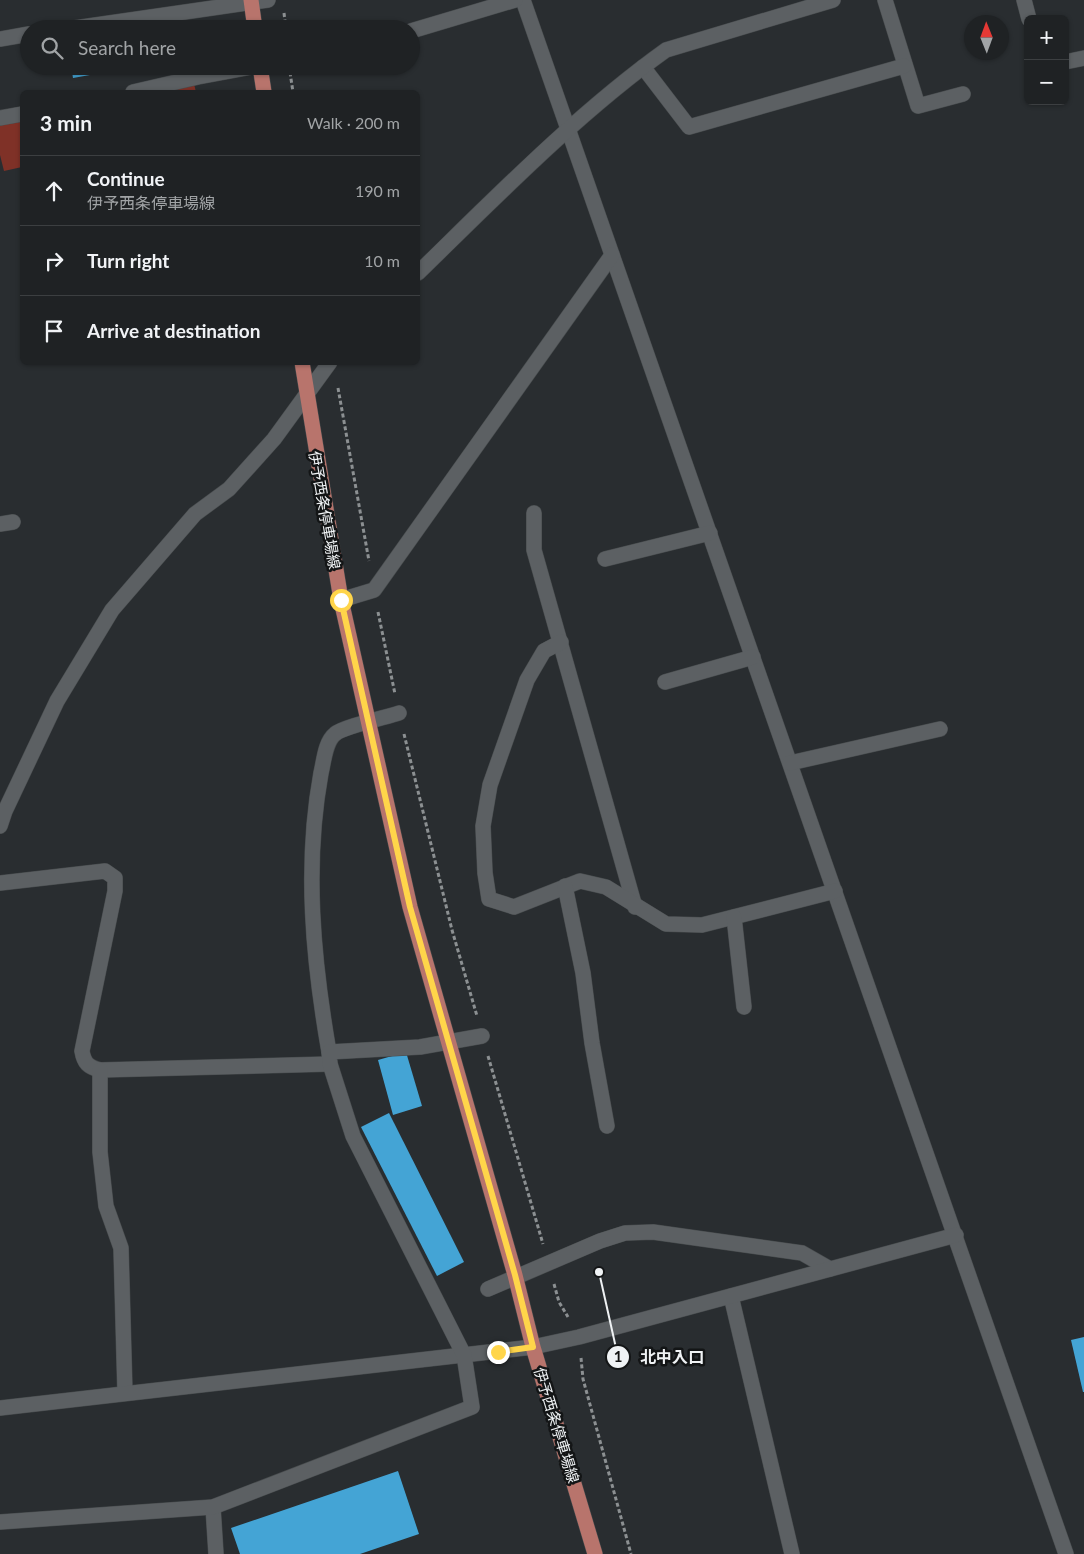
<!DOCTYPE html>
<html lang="en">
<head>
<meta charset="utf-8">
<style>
	:root { --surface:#1f2224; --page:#2c2f31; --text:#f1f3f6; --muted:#a1a4a6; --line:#3c3f41 }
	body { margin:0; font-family:Lato,"Noto Sans JP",sans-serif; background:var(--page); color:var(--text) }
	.controls { position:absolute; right:15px; top:15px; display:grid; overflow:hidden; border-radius:8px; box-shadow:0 1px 4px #0004 }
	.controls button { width:45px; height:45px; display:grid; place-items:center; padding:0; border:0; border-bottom:1px solid var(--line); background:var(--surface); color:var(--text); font:25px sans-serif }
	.compass { position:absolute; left:964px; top:15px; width:45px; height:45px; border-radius:50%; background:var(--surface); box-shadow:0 1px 4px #0004; rotate:359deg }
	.stop { position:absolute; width:15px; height:15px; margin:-11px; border:4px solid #ffd54a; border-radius:50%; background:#fff }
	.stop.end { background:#ffd54a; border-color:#fff; box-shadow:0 1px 5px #0008 }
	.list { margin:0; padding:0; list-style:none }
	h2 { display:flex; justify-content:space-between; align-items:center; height:65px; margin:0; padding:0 20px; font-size:21px }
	h2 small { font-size:16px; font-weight:400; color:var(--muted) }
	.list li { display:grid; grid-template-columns:32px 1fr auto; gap:15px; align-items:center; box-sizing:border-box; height:70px; padding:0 20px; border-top:1px solid var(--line) }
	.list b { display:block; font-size:19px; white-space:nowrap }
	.list p { margin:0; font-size:16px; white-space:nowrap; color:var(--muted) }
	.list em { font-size:16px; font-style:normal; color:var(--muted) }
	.icon { flex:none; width:28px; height:28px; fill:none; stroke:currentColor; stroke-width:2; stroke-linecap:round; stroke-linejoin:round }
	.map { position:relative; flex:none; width:1084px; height:1554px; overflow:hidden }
	.search { position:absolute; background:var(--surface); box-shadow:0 1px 4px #0004; left:20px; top:20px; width:400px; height:55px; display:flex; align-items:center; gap:12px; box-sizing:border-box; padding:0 18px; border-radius:28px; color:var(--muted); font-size:19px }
	.panel { position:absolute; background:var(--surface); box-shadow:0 1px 4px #0004; left:20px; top:90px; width:400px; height:275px; border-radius:8px }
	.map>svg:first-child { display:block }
</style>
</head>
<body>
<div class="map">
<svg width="1084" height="1554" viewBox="0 0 1084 1554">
	<rect width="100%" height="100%" fill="#292d30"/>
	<!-- green -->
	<g fill="#7f3127">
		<polygon points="194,84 196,92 153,92"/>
		<polygon points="22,119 22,167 4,171 0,155 0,124"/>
	</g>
	<!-- building -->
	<g fill="#44a4d5">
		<polygon points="71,66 135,66 135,67 73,78"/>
		<polygon points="406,1052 422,1106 393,1115 378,1060"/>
		<polygon points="389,1113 464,1262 437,1276 361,1127"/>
		<polygon points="1084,1337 1084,1392 1083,1392 1071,1340"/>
		<polygon points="398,1471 419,1534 360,1554 240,1554 231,1528"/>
	</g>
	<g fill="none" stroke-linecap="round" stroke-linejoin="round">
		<defs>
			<g id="minor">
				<polyline points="523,0 1066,1554"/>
				<polyline points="885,0 918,106 963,94"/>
				<polyline points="1024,0 1029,19"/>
				<polyline points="68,29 268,0"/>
				<polyline points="411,31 515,0"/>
				<polyline points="0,39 29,34"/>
				<polyline points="1065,62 1084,58"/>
				<polyline points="643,67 689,127 904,66"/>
				<polyline points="133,92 198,77 256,66"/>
				<polyline points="0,118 22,114"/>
				<path d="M418,273C496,197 578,113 666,50L833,0"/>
				<polyline points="534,513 534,550 635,907"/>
				<polyline points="0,524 13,522"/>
				<polyline points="605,559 710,533"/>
				<polyline points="341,600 374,590 612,255"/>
				<polyline points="561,642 544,651 527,680 490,785 483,826 485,873 489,899 514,907 580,881 606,887 666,924 702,925 835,891"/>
				<polyline points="665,682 753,657"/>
				<polyline points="790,763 940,729"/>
				<polyline points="0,826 5,811 57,701 112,610 195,514 229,489 274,439 330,362"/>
				<path d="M0,883L105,871L115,878V891L82,1051C84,1063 88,1067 100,1070L330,1064"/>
				<polyline points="565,886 583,973 592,1043 607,1126"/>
				<polyline points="734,917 744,1007"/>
				<path d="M329,1052C313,960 304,866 321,773C324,761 325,742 335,734C343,727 387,717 399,713"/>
				<polyline points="100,1070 100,1152 106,1206 121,1248 125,1393"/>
				<polyline points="488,1289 600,1241 625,1233 653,1232 802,1253 830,1269"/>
				<polyline points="731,1296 792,1554"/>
				<polyline points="0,1408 533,1347 579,1337 956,1235"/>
				<polyline points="213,1507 216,1554"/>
				<polyline points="0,1522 213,1507 472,1407 464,1355 353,1136 330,1064 329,1052 420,1047 482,1036"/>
			</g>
			<g id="major">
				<polyline points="251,0 255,29"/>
				<polyline points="260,66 264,92"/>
				<polyline points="302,362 341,600 410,907 515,1275 533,1347 595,1554"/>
			</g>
		</defs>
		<!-- minor casing -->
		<use href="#minor" stroke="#474b4d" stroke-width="16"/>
		<!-- major casing -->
		<use href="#major" stroke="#474b4d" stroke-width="16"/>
		<!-- path -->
		<g stroke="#8c9092" stroke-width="3" stroke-dasharray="4 2.5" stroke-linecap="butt">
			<polyline points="284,13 286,29"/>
			<polyline points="289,66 293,92"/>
			<polyline points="338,388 369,561"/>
			<polyline points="378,612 395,694"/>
			<polyline points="404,734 452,930 477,1016"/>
			<polyline points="488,1056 543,1244"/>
			<polyline points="554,1284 559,1302 568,1317"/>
			<polyline points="581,1358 583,1379 631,1554"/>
		</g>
		<!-- minor -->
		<use href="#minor" stroke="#5c6063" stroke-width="15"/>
		<!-- major -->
		<use href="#major" stroke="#b8746c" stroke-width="15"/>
	</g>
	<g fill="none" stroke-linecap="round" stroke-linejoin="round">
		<!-- route -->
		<polyline stroke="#ffd54a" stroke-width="6" points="341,600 410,907 515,1275 533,1347 498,1352"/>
	</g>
	<g text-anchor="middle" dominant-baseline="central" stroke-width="5" stroke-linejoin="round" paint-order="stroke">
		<!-- street labels -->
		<g font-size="15" fill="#eff2f4" stroke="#131516">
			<text transform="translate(325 510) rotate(80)">伊予西条停車場線</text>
			<text transform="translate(557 1425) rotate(73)">伊予西条停車場線</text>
		</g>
	</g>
	<!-- callouts -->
	<path fill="none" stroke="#eff2f4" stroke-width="2" d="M599 1272L618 1357"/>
	<g fill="#eff2f4" stroke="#131516" stroke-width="2">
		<circle cx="599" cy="1272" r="5"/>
		<circle cx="618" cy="1357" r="12"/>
	</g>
	<g font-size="15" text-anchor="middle" font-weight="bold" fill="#111">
		<text x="618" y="1362">1</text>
	</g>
	<g font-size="16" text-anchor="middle" font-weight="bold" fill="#eff2f4" stroke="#131516" stroke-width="5" stroke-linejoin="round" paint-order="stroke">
		<text x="672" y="1363">北中入口</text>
	</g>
</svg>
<div class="controls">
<button>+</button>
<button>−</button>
</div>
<svg class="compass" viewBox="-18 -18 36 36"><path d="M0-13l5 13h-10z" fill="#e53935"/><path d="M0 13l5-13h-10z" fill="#a1a4a6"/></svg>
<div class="stop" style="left:341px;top:600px"></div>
<div class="stop end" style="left:498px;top:1352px"></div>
<div class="search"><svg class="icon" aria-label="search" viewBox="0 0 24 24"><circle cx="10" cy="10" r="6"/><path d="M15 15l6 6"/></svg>Search here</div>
<section class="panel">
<h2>3 min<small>Walk · 200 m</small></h2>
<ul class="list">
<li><svg class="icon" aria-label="ahead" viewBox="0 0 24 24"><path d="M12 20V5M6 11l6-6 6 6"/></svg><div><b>Continue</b><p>伊予西条停車場線</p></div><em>190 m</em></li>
<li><svg class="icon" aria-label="right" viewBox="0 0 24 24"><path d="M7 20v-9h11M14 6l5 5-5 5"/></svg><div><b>Turn right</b></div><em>10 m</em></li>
<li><svg class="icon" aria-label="arrive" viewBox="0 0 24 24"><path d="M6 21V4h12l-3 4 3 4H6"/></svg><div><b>Arrive at destination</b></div></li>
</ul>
</section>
</div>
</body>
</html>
